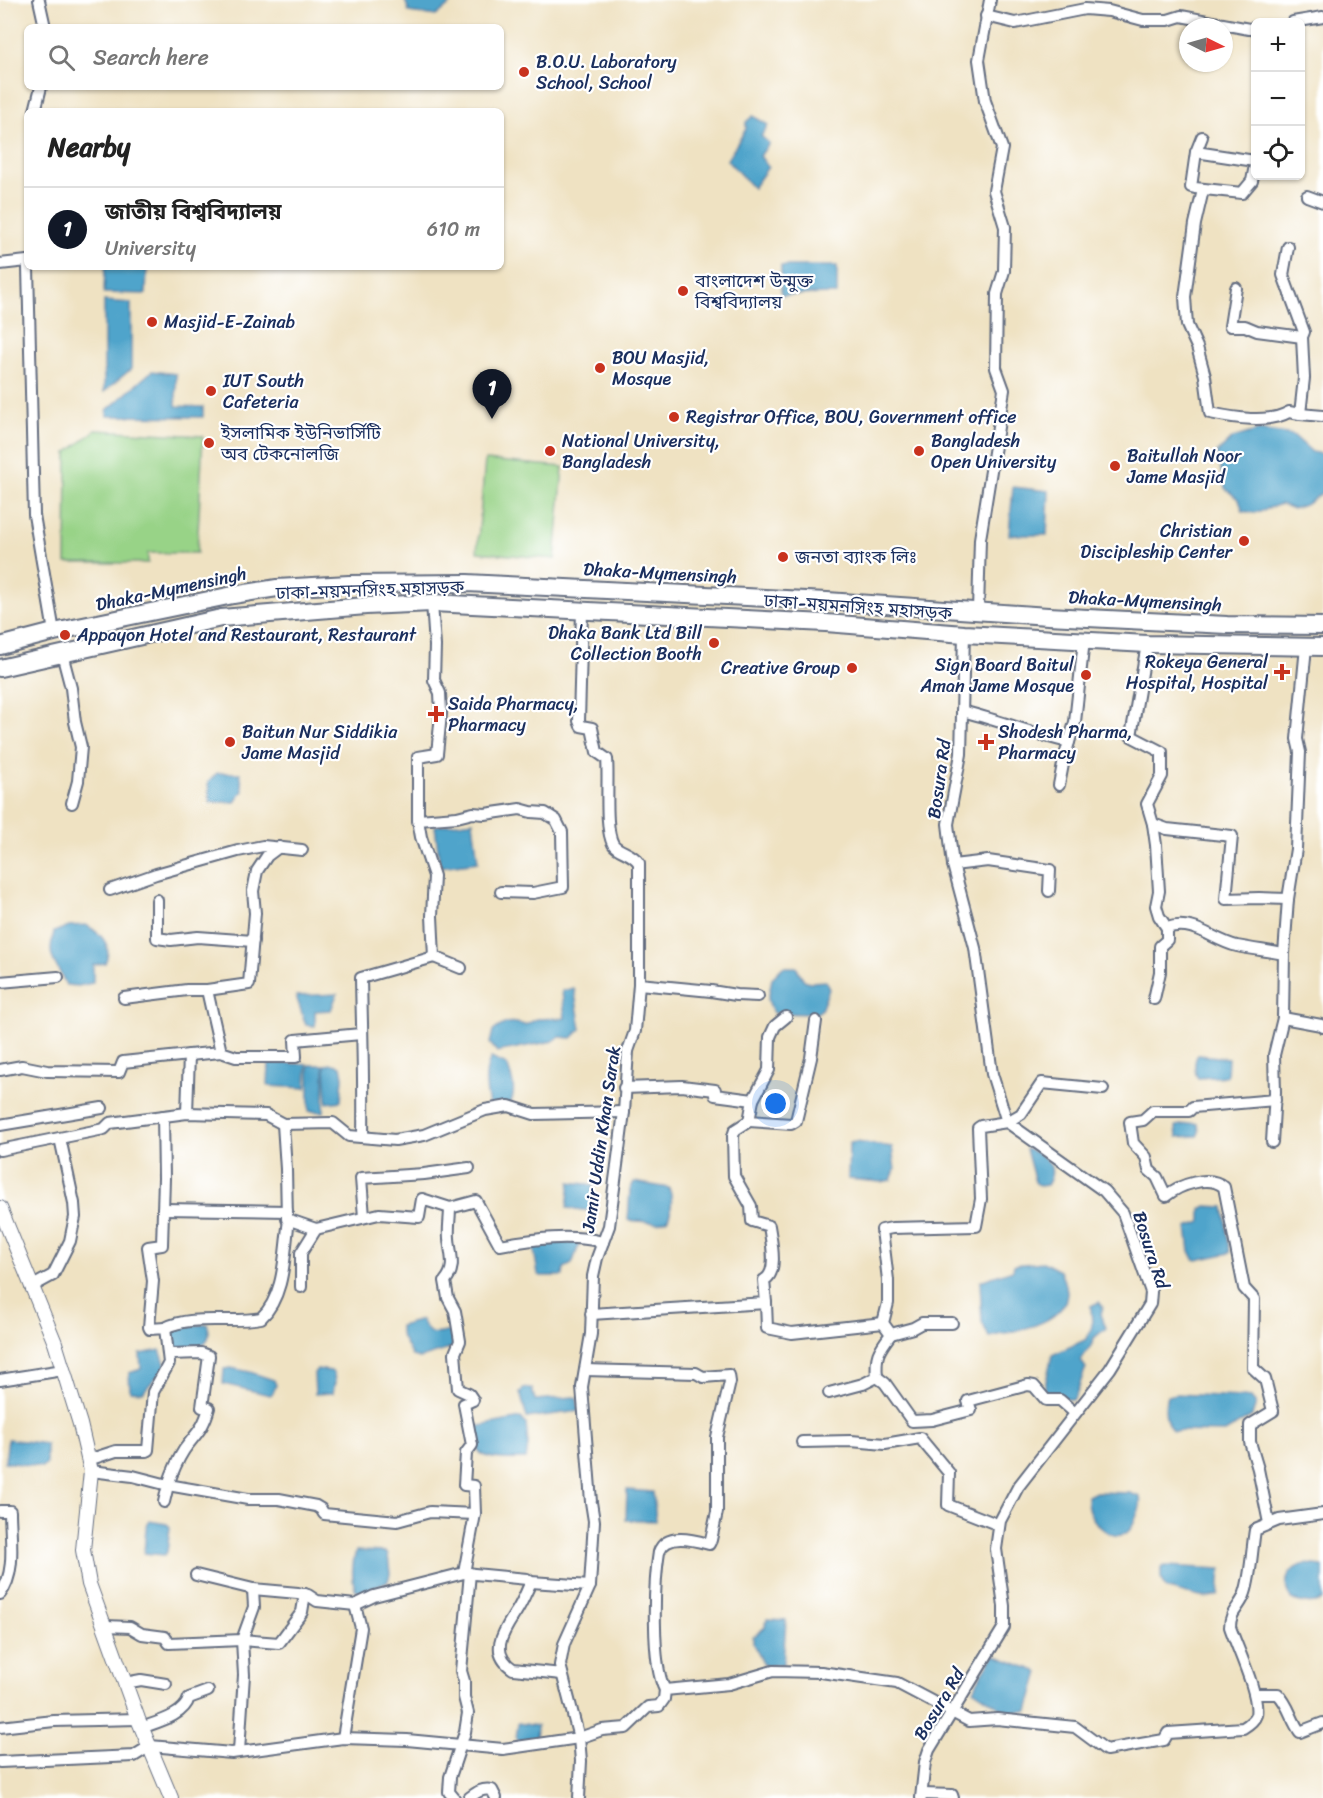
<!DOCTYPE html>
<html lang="en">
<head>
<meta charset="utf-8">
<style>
	:root { --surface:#fff; --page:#f2f2f2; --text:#222; --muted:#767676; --line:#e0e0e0; --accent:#111827 }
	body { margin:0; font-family:Sriracha,"Noto Sans Bengali",sans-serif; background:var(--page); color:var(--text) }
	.controls { position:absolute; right:18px; top:18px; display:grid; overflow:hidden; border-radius:9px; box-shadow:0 2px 4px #0004 }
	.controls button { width:54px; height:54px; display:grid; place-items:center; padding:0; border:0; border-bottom:2px solid var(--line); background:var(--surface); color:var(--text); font:30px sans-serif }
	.compass { position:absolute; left:1179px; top:18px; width:54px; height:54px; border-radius:50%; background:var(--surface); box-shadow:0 2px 4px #0004; rotate:95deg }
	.you { position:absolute; left:776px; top:1104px; width:21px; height:21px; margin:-15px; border:4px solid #fff; border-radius:50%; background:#1a73e8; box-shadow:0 0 0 9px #1a73e833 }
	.badge { display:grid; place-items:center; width:39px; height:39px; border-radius:50%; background:var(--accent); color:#fff; font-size:20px; font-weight:700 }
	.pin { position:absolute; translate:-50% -50px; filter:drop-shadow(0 2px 3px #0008) }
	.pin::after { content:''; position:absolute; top:32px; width:21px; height:18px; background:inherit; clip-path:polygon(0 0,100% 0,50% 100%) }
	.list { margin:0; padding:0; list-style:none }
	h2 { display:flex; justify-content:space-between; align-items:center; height:78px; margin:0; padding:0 24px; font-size:26px }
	h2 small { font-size:20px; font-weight:400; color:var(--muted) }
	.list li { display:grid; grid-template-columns:39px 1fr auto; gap:18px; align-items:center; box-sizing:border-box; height:84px; padding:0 24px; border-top:2px solid var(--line) }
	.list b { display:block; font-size:22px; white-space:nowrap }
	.list p { margin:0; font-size:20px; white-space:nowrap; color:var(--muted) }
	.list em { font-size:20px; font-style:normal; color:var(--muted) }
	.icon { flex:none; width:33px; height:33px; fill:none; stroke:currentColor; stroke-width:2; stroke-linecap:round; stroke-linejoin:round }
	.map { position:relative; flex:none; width:1323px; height:1798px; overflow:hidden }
	.search { position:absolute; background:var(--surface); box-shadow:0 2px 4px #0004; left:24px; top:24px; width:480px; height:66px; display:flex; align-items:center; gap:15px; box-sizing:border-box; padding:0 21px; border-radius:9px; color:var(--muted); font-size:22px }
	.panel { position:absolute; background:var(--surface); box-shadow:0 2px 4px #0004; left:24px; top:108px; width:480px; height:162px; border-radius:9px }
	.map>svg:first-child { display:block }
</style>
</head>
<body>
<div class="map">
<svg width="1323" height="1798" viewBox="0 0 1323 1798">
	<rect width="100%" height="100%" fill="#fff"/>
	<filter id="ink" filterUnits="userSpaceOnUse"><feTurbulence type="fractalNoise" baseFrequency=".0167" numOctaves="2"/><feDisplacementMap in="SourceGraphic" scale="12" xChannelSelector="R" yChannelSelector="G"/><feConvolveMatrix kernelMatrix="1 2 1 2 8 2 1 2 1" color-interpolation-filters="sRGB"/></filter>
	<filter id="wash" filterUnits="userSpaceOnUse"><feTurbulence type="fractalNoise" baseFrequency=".008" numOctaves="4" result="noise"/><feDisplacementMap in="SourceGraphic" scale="24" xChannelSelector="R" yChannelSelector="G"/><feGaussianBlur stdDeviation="1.35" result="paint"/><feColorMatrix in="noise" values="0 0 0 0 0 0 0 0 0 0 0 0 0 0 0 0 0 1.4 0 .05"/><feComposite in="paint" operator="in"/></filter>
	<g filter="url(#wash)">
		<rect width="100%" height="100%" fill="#efe2c2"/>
		<!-- green -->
		<g fill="#98d387" stroke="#5a8172" stroke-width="1.5">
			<polygon points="96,430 203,436 197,553 148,553 148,563 66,563 67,453"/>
			<polygon points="485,460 563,467 555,559 477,552"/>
		</g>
		<!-- water -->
		<g fill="#4fa4cb" stroke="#356a94" stroke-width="1.5">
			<polygon points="405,0 451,0 451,4 436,16 409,12"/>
			<polygon points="753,116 768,125 761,136 769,143 760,156 768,167 753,188 727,160 746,129 746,122"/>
			<polygon points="781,266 837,266 837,294 781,295"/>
			<polygon points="105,267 147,267 146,294 104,293"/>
			<polygon points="104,301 131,303 131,369 104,392"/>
			<polygon points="152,371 176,374 176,406 203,407 203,417 107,416 107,410"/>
			<polygon points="1259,430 1293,435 1312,452 1323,454 1323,492 1307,504 1293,509 1281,504 1254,513 1243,511 1239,500 1225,488 1217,453 1233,438"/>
			<polygon points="1013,487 1049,491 1047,535 1009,535"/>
			<polygon points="217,773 240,773 243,791 235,802 210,802 208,782"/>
			<polygon points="473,821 478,862 440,867 435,826"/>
			<path d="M86,925C100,933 114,945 105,963L93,965V983L78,986L66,985C56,960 46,961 54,932L69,926Z"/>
			<polygon points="783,967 796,967 804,980 810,982 826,981 829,989 821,1010 815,1014 773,1013 768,1000 772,978"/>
			<path d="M574,988L581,1029L572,1038L559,1037L553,1041L497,1052L490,1043L493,1031C506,1022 509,1020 525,1025L537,1019L565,1018L562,991Z"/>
			<polygon points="337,994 331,1010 315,1011 315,1026 306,1025 296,996"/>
			<path d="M1198,1055L1228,1058L1227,1076L1198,1078C1194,1073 1194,1059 1198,1055Z"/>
			<path d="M491,1058L507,1065C512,1078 517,1091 510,1104L489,1105C486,1090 483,1072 491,1058Z"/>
			<polygon points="269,1063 307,1064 306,1088 268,1086"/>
			<polygon points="333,1064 341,1066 343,1077 341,1101 327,1103 325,1065"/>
			<polygon points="309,1065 324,1065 324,1112 309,1111"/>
			<polygon points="1194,1123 1198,1124 1199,1132 1197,1136 1177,1137 1176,1126"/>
			<polygon points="856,1142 892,1147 895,1170 891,1180 881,1182 848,1179 849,1145 850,1143"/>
			<path d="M1026,1149C1043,1154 1060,1165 1047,1185L1040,1186L1035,1182Z"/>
			<polygon points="570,1182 593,1185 590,1211 567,1208"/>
			<path d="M634,1182L669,1188C673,1198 672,1211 667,1220L658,1223L628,1220L630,1190Z"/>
			<polygon points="1206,1206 1224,1207 1230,1253 1197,1260 1194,1259 1190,1251 1187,1227 1201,1222 1201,1209"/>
			<polygon points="535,1243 576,1243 579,1245 572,1264 564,1268 563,1276 541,1276 538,1274 533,1244"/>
			<path d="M1043,1262L1060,1271C1062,1277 1067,1287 1067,1293C1065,1325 1013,1331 989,1337L982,1322L980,1281L1013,1270L1014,1265Z"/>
			<path d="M1099,1302L1103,1307L1101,1314L1106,1328L1094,1338C1093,1347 1084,1352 1081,1361L1086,1368C1080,1380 1080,1389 1073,1400L1050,1396L1044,1390L1052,1355L1087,1339L1092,1326L1091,1306Z"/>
			<path d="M421,1320C432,1341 435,1332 454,1331L457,1338L453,1348L420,1358L412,1356L400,1334V1326Z"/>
			<path d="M207,1324C217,1348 188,1350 172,1351L170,1328Z"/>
			<polygon points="160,1350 166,1366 143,1392 130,1391 129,1373 141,1369 140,1354"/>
			<polygon points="231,1368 250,1372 274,1380 276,1385 273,1393 270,1395 223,1384 224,1369"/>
			<polygon points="317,1369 331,1371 334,1374 335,1382 333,1393 315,1394 314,1373"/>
			<polygon points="525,1388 532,1389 535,1400 574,1397 577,1398 579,1411 527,1418 520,1392"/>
			<path d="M1175,1394L1242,1397L1251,1398L1256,1404L1252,1416L1225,1432L1173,1431C1164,1423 1164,1406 1167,1396Z"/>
			<path d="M521,1418L526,1424L528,1445L526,1459C515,1459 485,1461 479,1451C475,1445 475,1435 474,1427Z"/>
			<polygon points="8,1439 46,1444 46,1464 42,1467 5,1462"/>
			<polygon points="627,1490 653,1492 656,1521 626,1520"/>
			<path d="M1096,1492L1130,1493L1140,1497C1142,1506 1138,1511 1135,1520C1122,1558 1080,1516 1088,1496Z"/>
			<polygon points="149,1521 167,1524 170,1527 167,1552 164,1555 144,1553 146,1529"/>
			<path d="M356,1551L385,1552L388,1555L390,1574L388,1581L362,1592L356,1591C351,1579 352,1563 356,1551Z"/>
			<path d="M1305,1564L1323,1566V1600C1313,1606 1304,1603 1293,1600C1280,1586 1287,1568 1305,1564Z"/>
			<path d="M1166,1566L1221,1569L1219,1595C1207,1602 1182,1592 1168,1589C1161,1584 1160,1575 1162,1567Z"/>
			<polygon points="767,1619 786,1620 783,1664 765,1666 753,1644 753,1637 765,1627"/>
			<polygon points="994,1655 1039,1672 1028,1711 1007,1712 973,1689"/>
			<polygon points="518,1723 537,1726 536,1741 518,1741 516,1739"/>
		</g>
	</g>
	<g filter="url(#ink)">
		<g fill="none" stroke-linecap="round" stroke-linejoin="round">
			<defs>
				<g id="minor">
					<polyline points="39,0 45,27"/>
					<polyline points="986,16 1015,23 1085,9 1109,11 1143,20 1168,20 1181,16 1249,29 1256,28"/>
					<polyline points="1293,22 1323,17"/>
					<polyline points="35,111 41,87"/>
					<polyline points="1202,137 1196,152 1191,187 1195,188 1242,193 1252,181 1256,160"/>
					<polyline points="1196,152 1255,161"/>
					<path d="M1203,190L1195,224L1185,297L1187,325L1197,347L1205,376L1210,413C1234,418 1268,424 1289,412L1300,414L1304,378L1302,337L1257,331L1245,326H1230L1236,288"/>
					<polyline points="1307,196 1323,202"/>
					<polyline points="1288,247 1283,275 1304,332 1302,337"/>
					<polyline points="0,264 27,261"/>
					<polyline points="28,267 34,515 54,632"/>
					<polyline points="1300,414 1323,416"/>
					<polyline points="432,603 435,646 434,680 440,693 441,714 437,754 418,757 418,820 421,837 434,876 432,916 434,957 461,968"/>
					<polyline points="978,611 980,539 1004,390 996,368 997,294 1004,271 1005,227 994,191 1002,148 985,101 979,60 990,0"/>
					<polyline points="1147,644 1131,736 1162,752 1162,776 1147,804 1153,824 1156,845 1159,891 1156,906 1159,916 1167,928 1167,940 1160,946 1160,972 1154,999"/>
					<polyline points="62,654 71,688 75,722 81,747 78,781 72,803"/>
					<path d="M962,711C998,720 1033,734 1069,742"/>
					<polyline points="1059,785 1064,759 1075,722 1084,640"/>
					<polyline points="418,820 457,817 473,813 485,814 520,809 531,812 545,813 556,820 562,832 563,887 533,893 501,892"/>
					<polyline points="1153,824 1167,829 1232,836 1226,899 1259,898 1288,899"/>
					<polyline points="953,865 988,861 1050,870 1049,891"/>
					<polyline points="110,890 156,874 238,851 263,846 302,850"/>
					<polyline points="157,900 157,938 171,940 198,937 253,941"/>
					<path d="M1167,928C1194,919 1212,940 1237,946C1252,949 1268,951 1284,954"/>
					<polyline points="0,982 58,977"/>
					<polyline points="639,984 711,991 736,995 758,996"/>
					<polyline points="207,990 249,984 255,913 253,891 257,871 267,856 279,847"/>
					<polyline points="124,998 187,990 207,990 221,1052 189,1055 187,1113"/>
					<polyline points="1283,1018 1321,1025 1323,1027"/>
					<polyline points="221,1052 236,1057 296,1057 295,1040 361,1034"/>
					<polyline points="0,1070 22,1066 47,1071 119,1072 123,1062 189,1055"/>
					<polyline points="624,1088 682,1086 715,1090 715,1095 753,1100"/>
					<polyline points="749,1121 791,1124 796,1121 811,1058 816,1021"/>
					<path d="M283,1124L286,1169L287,1219L316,1229L379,1214L419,1217L422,1199L450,1208L476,1201L500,1245C534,1239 570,1234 603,1242"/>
					<polyline points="0,1125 102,1108"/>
					<path d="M363,1137C364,1084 362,1031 361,978L434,957"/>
					<polyline points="1272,1142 1275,1092 1274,1055 1283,1018 1284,954 1288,899 1296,849 1300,752 1297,739 1306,647"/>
					<polyline points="0,1150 104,1129 110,1123 187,1113 266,1115 283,1124 333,1123 349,1136 395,1140 424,1135 485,1110 509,1106 534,1114 624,1112"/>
					<path d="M450,1208C450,1218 448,1228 449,1238C450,1255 457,1267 445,1281L448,1298L455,1311L460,1341L455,1353L458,1389L469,1394L473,1400L464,1404L472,1445L466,1453L464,1485L474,1486L475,1514L464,1573"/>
					<polyline points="163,1209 287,1211"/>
					<polyline points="364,1217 361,1178 424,1174 469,1168"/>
					<polyline points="31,1287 53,1275 70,1241 72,1231 75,1217 74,1203 60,1138"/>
					<polyline points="301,1287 301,1253 316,1229"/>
					<path d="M766,1303L764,1280C779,1273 771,1240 769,1226L752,1221L751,1206L734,1176L733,1136L735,1130L749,1121L753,1100L769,1070L770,1037L775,1026L786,1017"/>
					<polyline points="591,1314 766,1303 767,1328 792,1333 883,1323"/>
					<polyline points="952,1323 922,1323 913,1328 891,1334 883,1323 888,1303 888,1280 882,1230 892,1228 976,1226 981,1199 978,1128 981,1126 1007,1122 1021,1114 1042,1083 1103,1089"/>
					<path d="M165,1328C193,1314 230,1324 261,1318C286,1295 284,1251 289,1220"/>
					<path d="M169,1354L201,1353L209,1356L202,1407L209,1408C203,1430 196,1433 184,1450C177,1461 172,1473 168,1485L248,1499H279L316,1506L321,1509L324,1514L397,1521L430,1512L475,1514"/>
					<path d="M585,1370L696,1373L703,1377L729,1375L730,1382L717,1437V1512L711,1540L709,1544C694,1540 666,1532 659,1552C654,1582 651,1664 665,1690"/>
					<polyline points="877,1377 885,1383 912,1421 932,1420 971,1410 968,1401 1028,1385 1034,1386 1046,1400 1060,1400 1075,1413"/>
					<polyline points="0,1380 63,1370"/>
					<path d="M829,1393L863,1384L877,1377C875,1356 878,1351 891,1334"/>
					<polyline points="802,1442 851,1441 885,1444 920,1438 949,1473 948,1505 999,1525"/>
					<polyline points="88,1460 116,1451 146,1451 148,1450 153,1392 169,1363 165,1328 150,1329 149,1327 153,1281 148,1247 162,1245 164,1178 163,1116"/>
					<polyline points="91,1471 133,1476 168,1485 164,1502"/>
					<path d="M0,1511H10C10,1537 17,1573 0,1594"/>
					<path d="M1269,1523L1258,1469L1250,1442V1425L1273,1411L1265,1379L1253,1368L1254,1299L1244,1288L1224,1187C1209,1174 1179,1185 1166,1196L1157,1177L1149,1170L1146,1157L1133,1143L1130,1122L1143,1120L1153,1111H1189L1193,1107L1275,1100"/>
					<polyline points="196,1575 253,1589 298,1593 308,1595 317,1601 355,1605 374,1596 464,1573 527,1579 531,1582 590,1586"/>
					<path d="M531,1582C526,1592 522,1603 516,1612C504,1631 488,1652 513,1669L562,1674"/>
					<polyline points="106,1626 130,1627 142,1634 165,1637 169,1643 242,1640 254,1607 253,1589"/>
					<polyline points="125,1683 141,1680 166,1684"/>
					<path d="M1255,1694H1278C1289,1705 1291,1720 1300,1732L1323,1723"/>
					<polyline points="0,1727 54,1721 138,1719"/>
					<path d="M141,1728C157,1722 184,1716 189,1698L208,1691"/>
					<polyline points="343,1738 361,1628 355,1605"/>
					<polyline points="239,1751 244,1675 242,1640 279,1643 302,1612 305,1594"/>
					<path d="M0,1762L134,1756L150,1746L232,1753L343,1738L407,1740L503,1749L579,1738L602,1730L626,1728L648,1707L659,1706L664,1699L665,1690L729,1684L773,1671L821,1672L897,1683L969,1721L997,1719L1075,1727L1106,1750L1164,1740L1168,1733L1243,1728C1248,1725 1254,1721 1256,1715C1260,1695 1237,1648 1230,1627C1230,1610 1241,1607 1245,1593C1251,1576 1252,1548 1255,1530L1279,1520L1323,1514"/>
					<polyline points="923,1794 952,1795 953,1798"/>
					<polyline points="454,1798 449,1792 450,1777 465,1732 468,1713 464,1697 464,1681 461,1671 470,1573"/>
					<path d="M469,1798C477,1792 482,1788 492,1790L496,1798"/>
					<path d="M579,1798L581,1761L579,1738L560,1665L564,1644L590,1586L594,1521L591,1502L582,1387L591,1334L593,1276L597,1258L609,1226L624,1112L628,1051L635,1031L639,984V863C632,852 618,852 613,844C604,828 609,779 607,759L597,752L592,728L581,726L579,721L582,611"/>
					<polyline points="921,1798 925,1762 929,1750 1004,1627 1004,1606 996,1549 1000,1521 1018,1487 1110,1369 1150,1304 1151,1292 1123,1213 1104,1191 1007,1122 992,1074 975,948 953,865 948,824 961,754 964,634"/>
				</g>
				<polyline id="secondary" points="0,1208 55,1343 80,1424 91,1471 83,1550 89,1584 138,1719 171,1798"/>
				<g id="trunk">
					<polyline points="0,646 54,632 233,595 277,588 349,584 467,583 827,601 1048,616 1227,625 1323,626"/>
					<polyline points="0,668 221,618 366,606 432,603 826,623 964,634 1147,644 1323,647"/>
				</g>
			</defs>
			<!-- minor casing -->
			<use href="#minor" stroke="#656e81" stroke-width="14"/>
			<!-- secondary casing -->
			<use href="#secondary" stroke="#656e81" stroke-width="16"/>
			<!-- trunk casing -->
			<use href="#trunk" stroke="#656e81" stroke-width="20"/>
			<!-- minor -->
			<use href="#minor" stroke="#fff" stroke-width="10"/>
			<!-- secondary -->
			<use href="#secondary" stroke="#fff" stroke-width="14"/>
			<!-- trunk -->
			<use href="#trunk" stroke="#fff" stroke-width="16"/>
		</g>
	</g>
	<!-- markers -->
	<g fill="#c8321e" stroke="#fff" stroke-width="2">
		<circle cx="524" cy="72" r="6"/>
		<circle cx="683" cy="291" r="6"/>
		<circle cx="152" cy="322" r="6"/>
		<circle cx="600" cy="368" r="6"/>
		<circle cx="211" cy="391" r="6"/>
		<circle cx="674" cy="417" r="6"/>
		<circle cx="209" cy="443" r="6"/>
		<circle cx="550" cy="451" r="6"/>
		<circle cx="919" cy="451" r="6"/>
		<circle cx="1115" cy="466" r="6"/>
		<circle cx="1244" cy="541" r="6"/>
		<circle cx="783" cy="557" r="6"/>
		<circle cx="65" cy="635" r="6"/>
		<circle cx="714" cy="643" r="6"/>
		<circle cx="852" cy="668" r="6"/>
		<path d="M1279 663h6v6h6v6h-6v6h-6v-6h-6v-6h6z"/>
		<circle cx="1086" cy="675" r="6"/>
		<path d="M433 705h6v6h6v6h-6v6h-6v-6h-6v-6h6z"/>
		<circle cx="230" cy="742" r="6"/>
		<path d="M983 733h6v6h6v6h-6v6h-6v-6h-6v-6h6z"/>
	</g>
	<g text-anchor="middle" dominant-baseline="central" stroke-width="4.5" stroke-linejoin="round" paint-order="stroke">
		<!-- poi labels -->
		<g font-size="18" fill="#1b2f5e" stroke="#fff" text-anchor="start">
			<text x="536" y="62">B.O.U. Laboratory<tspan x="536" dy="21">School, School</tspan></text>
			<text x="695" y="281">বাংলাদেশ উন্মুক্ত<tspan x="695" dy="21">বিশ্ববিদ্যালয়</tspan></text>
			<text x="164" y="322">Masjid-E-Zainab</text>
			<text x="612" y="358">BOU Masjid,<tspan x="612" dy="21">Mosque</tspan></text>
			<text x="223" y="381">IUT South<tspan x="223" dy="21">Cafeteria</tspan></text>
			<text x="686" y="417">Registrar Office, BOU, Government office</text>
			<text x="221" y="433">ইসলামিক ইউনিভার্সিটি<tspan x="221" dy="21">অব টেকনোলজি</tspan></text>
			<text x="562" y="441">National University,<tspan x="562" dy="21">Bangladesh</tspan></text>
			<text x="931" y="441">Bangladesh<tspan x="931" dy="21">Open University</tspan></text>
			<text x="1127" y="456">Baitullah Noor<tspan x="1127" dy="21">Jame Masjid</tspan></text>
			<text x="1232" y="531" text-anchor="end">Christian<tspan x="1232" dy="21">Discipleship Center</tspan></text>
			<text x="795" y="557">জনতা ব্যাংক লিঃ</text>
			<text x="702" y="633" text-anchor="end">Dhaka Bank Ltd Bill<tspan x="702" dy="21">Collection Booth</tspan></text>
			<text x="77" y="635">Appayon Hotel and Restaurant, Restaurant</text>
			<text x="1268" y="662" text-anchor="end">Rokeya General<tspan x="1268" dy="21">Hospital, Hospital</tspan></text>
			<text x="1074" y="665" text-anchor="end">Sign Board Baitul<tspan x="1074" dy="21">Aman Jame Mosque</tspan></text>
			<text x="840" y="668" text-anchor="end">Creative Group</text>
			<text x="448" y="704">Saida Pharmacy,<tspan x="448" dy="21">Pharmacy</tspan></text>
			<text x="242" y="732">Baitun Nur Siddikia<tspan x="242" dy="21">Jame Masjid</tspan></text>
			<text x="998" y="732">Shodesh Pharma,<tspan x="998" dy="21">Pharmacy</tspan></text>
		</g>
		<!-- street labels -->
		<g font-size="18" fill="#1b2f5e" stroke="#fff">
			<text transform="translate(660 573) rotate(3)">Dhaka-Mymensingh</text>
			<text transform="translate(171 589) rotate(-12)">Dhaka-Mymensingh</text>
			<text transform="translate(370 590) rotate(-2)">ঢাকা-ময়মনসিংহ মহাসড়ক</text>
			<text transform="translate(1145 601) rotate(3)">Dhaka-Mymensingh</text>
			<text transform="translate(858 607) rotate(4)">ঢাকা-ময়মনসিংহ মহাসড়ক</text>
			<text transform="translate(939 779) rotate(-82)">Bosura Rd</text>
			<text transform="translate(601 1139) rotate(-82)">Jamir Uddin Khan Sarak</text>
			<text transform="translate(1151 1250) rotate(72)">Bosura Rd</text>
			<text transform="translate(939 1704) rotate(-59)">Bosura Rd</text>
		</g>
	</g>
</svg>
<div class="controls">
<button>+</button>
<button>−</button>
<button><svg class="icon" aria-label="locate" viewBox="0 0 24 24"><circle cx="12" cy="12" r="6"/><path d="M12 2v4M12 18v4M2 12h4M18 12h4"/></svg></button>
</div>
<svg class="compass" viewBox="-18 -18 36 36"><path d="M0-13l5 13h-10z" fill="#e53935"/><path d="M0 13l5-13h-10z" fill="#767676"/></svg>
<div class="you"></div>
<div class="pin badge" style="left:492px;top:419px">1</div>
<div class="search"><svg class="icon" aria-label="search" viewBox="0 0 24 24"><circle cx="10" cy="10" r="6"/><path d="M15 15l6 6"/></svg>Search here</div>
<section class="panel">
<h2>Nearby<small></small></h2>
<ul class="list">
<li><span class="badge">1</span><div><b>জাতীয় বিশ্ববিদ্যালয়</b><p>University</p></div><em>610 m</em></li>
</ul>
</section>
</div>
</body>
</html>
